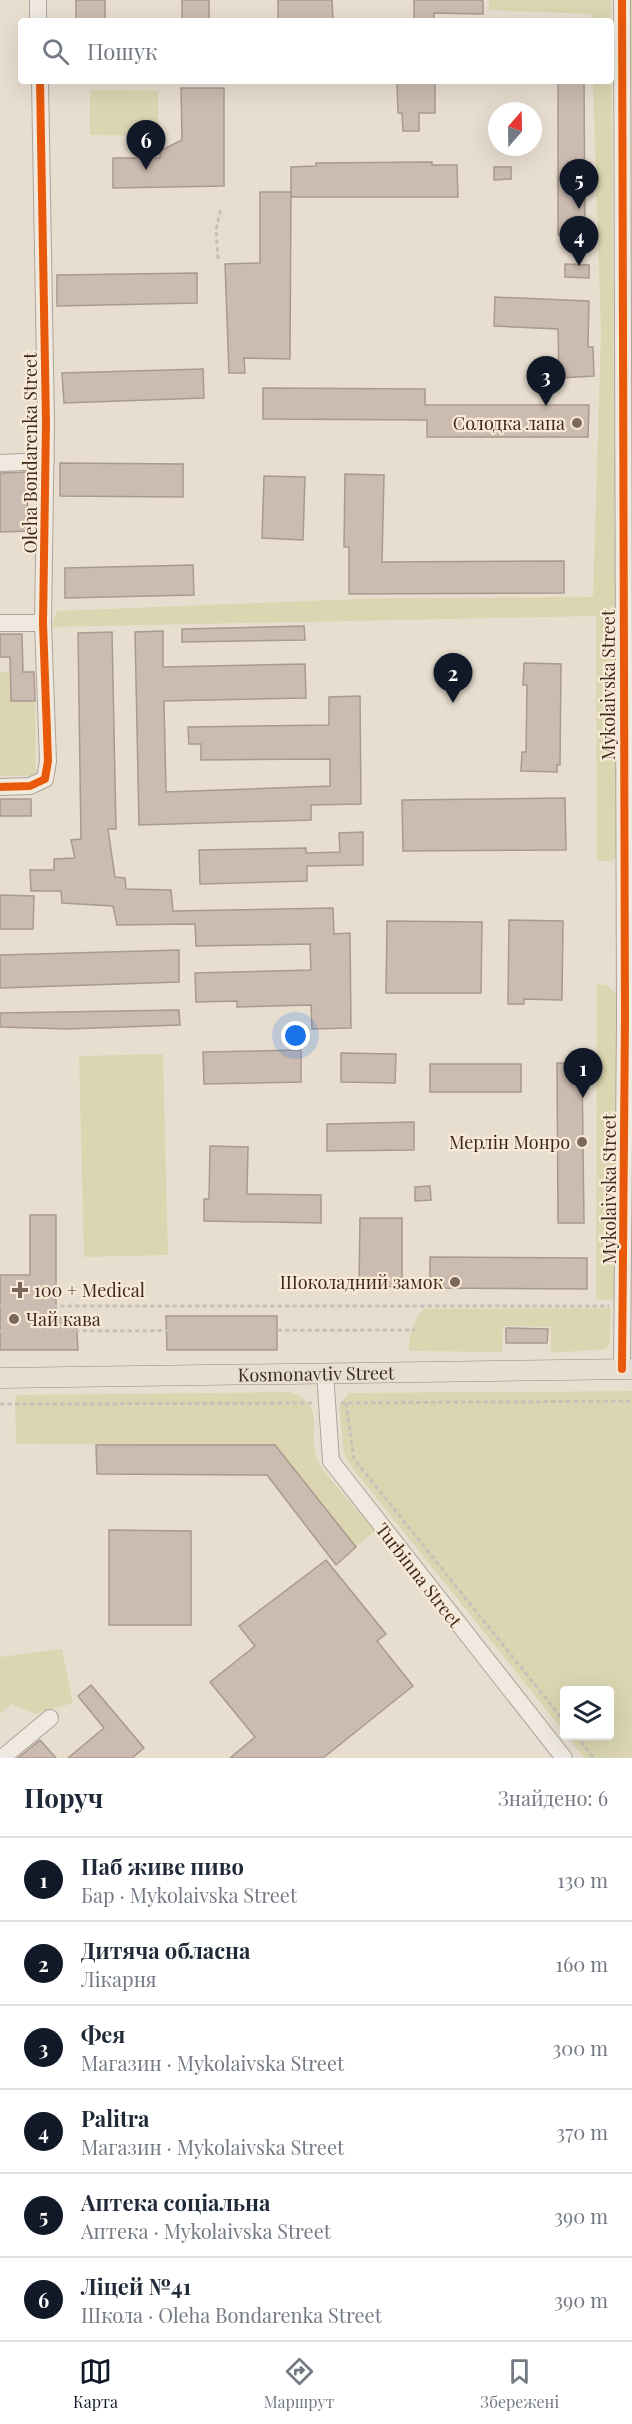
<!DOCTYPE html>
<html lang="uk">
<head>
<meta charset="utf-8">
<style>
	:root { --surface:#fff; --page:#f6f6f7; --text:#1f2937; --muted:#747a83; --line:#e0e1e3; --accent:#111827 }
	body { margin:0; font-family:"Playfair Display",serif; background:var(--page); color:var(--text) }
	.controls { position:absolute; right:18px; bottom:18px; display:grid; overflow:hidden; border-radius:6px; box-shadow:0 6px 24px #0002 }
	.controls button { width:54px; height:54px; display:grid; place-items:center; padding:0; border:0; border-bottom:2px solid var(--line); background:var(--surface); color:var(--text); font:30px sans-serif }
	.compass { position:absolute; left:488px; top:102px; width:54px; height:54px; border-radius:50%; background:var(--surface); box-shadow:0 6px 24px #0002; rotate:20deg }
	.you { position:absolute; left:296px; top:1036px; width:21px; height:21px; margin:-15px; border:4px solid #fff; border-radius:50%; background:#1a73e8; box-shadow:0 0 0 9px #1a73e833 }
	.badge { display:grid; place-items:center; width:39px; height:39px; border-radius:50%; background:var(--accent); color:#fff; font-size:20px; font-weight:700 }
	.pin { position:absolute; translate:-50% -50px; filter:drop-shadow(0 2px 3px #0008) }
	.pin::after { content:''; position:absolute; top:32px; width:21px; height:18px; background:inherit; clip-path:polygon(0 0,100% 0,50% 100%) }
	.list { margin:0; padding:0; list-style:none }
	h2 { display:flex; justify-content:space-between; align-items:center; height:78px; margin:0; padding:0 24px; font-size:26px }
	h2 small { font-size:20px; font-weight:400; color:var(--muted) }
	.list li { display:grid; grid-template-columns:39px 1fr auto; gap:18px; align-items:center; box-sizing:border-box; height:84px; padding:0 24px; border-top:2px solid var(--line) }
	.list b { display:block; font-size:22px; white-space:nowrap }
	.list p { margin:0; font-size:20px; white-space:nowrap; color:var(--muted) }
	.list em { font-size:20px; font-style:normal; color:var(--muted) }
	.icon { flex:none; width:33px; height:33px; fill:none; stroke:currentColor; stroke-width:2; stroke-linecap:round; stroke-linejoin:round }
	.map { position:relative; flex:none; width:632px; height:1758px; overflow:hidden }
	.search { position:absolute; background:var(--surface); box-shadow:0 6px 24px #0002; left:18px; right:18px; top:18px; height:66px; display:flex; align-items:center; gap:15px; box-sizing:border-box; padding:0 21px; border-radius:6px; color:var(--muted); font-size:22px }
	.sheet { height:582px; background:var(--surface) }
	nav { display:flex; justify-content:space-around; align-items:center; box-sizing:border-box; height:84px; border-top:2px solid var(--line); background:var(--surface); font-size:16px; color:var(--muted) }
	nav a { display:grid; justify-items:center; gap:3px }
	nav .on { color:var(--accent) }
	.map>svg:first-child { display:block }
</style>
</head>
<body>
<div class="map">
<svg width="632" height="1758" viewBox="0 0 632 1758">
	<rect width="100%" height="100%" fill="#e8ded0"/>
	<!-- green -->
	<g fill="#dbd6b1">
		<polygon points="489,0 611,0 617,854 613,861 597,861 596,616 51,627 57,611 383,598 593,597 601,332 593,81 611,81 611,21 592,21 591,14 489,10"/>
		<polygon points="630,0 632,0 631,454"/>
		<polygon points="90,90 158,91 158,136 90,135"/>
		<polygon points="0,672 9,672 10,701 35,701 36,776 0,776"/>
		<polygon points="597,984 607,985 616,994 615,1296 612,1300 596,1299"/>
		<polygon points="163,1054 168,1255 84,1257 79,1056"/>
		<path d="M611,1308L610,1342L606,1349L551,1353V1327L503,1326L502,1352L409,1351C408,1338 414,1317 424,1309Z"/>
		<polygon points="632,1391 632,1758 585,1758 567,1736 610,1736 610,1690 564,1690 564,1732 351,1466 344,1454 339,1405 349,1393"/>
		<path d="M290,1392C328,1406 307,1431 317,1459C322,1472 364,1517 375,1531L356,1547L275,1445L16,1444L15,1399L18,1395Z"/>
		<polygon points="62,1649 73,1703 35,1714 12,1704 0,1714 0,1657"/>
	</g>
	<!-- building -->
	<g fill="#ccbbb0" stroke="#a9998e" stroke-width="1.5">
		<rect x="76" y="0" width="29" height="21"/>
		<rect x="182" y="0" width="27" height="21"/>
		<polygon points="278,0 332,0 333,21 278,21"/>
		<polygon points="414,0 481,0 483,1 483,14 434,13 434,21 414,21"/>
		<polygon points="397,81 435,81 435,113 419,113 419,131 403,131 402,113 398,113"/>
		<polygon points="558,81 584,81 585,235 558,235"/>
		<polygon points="181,88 224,88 224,186 113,188 113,158 160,158 160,151 182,140"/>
		<polygon points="432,162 432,165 457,165 458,197 291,197 291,167 316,166 316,163"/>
		<polygon points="494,167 511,167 511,179 494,180"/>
		<polygon points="260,192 291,192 290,359 244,358 245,373 229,373 225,264 260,263"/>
		<polygon points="565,264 589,265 589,278 565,277"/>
		<polygon points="197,273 197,303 57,306 57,275"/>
		<polygon points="495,297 589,301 588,347 593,347 594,376 559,378 558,329 494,326"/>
		<polygon points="203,369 204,398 64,403 62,373"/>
		<polygon points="263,388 425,389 425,405 589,405 588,437 427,437 427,420 263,419"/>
		<polygon points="60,463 183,464 183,497 60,496"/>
		<polygon points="27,472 28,531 0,532 0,473"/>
		<polygon points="345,474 384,475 382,562 564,561 564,593 349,594 349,547 344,547"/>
		<polygon points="264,476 305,477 303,540 262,538"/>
		<polygon points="193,565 194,595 65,598 65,568"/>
		<polygon points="304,626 305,640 182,642 182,629"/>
		<polygon points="163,631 163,667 305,664 306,698 164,701 166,792 330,786 330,759 201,760 201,744 189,744 188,727 329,725 329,697 360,696 361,804 311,805 311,820 139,825 135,632"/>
		<polygon points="112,632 116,829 108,829 115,877 125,878 126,889 171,890 173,911 333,908 334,934 350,933 351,1028 312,1029 311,1005 237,1007 237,1001 196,1002 195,973 311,970 310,944 196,946 195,924 117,925 113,906 62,903 61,891 31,891 30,870 54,870 54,859 75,858 71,840 81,839 78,633"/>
		<polygon points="0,634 22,634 23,672 34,672 35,701 11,701 10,657 0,657"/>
		<polygon points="524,663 561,664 560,765 557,765 557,772 521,771 522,752 526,752 527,685 523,685"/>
		<polygon points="565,798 566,850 403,851 402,800"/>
		<rect x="0" y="799" width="31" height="17"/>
		<polygon points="363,832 363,865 307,866 307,881 200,884 199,850 306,848 306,853 340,852 339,833"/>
		<polygon points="0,895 34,896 33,929 0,929"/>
		<polygon points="509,920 563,921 562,1000 524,999 524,1004 508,1004"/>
		<polygon points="387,921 482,922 481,993 386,993"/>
		<polygon points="179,950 179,982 0,988 0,955"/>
		<polygon points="179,1010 180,1025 68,1029 0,1027 0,1013"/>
		<polygon points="301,1050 301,1082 204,1084 203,1052"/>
		<polygon points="341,1053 396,1054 395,1083 341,1082"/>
		<polygon points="557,1063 582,1063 584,1223 558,1223"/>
		<rect x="430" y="1064" width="91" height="28"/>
		<polygon points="414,1122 414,1150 327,1151 327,1124"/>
		<polygon points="210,1146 248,1147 247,1194 321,1195 321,1223 204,1221 204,1199 209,1199"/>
		<polygon points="430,1186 431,1200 415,1201 415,1187"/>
		<polygon points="30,1215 56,1215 56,1317 76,1317 78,1350 0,1350 0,1275 30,1275"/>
		<polygon points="360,1218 402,1218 402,1287 359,1286"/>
		<polygon points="430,1257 587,1258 587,1289 430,1288"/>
		<polygon points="166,1316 277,1316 277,1350 167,1350"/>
		<polygon points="506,1328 548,1329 547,1343 506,1343"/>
		<polygon points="96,1445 275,1445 356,1547 336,1565 267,1475 97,1474"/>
		<polygon points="109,1530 191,1531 191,1625 109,1625"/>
		<polygon points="326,1560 386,1634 377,1641 413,1686 323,1758 230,1758 255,1737 210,1682 255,1646 239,1626"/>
		<polygon points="91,1685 144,1748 132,1758 68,1758 104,1728 78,1696"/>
		<polygon points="40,1740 56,1758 18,1758"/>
	</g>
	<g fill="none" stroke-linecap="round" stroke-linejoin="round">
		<defs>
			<g id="minor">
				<polyline points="38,0 38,21"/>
				<polyline points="0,463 46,461"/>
				<polyline points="0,623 43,623"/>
				<polyline points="0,787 30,786 45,779 48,761 43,623 46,423 40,81"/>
				<polyline points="622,1369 625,1018 622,0"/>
				<polyline points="325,1373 331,1461 564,1758"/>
				<polyline points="2,1758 50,1718"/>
			</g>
			<g id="major">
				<path id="s1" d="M0,1378L632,1369"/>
			</g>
		</defs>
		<!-- minor casing -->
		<use href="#minor" stroke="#ada398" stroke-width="18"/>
		<!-- major casing -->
		<use href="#major" stroke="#93887f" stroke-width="21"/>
		<!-- path -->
		<g stroke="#c8c0b8" stroke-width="3" stroke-dasharray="4.5 3" stroke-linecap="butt">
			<polyline points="218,259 216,230 221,208"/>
			<polyline points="0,1306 609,1306"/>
			<polyline points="0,1331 415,1330"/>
			<polyline points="341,1403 632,1401"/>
			<polyline points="346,1403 354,1459 564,1721"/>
			<polyline points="0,1404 313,1403"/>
			<polyline points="576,1736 594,1758"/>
		</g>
		<!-- minor -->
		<use href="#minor" stroke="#efe9e2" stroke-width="16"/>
		<!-- major -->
		<use href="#major" stroke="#e7ded3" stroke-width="20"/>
		<defs>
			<g id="cycleway">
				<polyline points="0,787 30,786 45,779 48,761 43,623 46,423 40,81"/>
				<polyline points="622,1369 625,1018 622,0"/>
			</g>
		</defs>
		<!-- cycleway casing -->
		<use href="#cycleway" stroke="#f8ead6" stroke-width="11"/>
		<!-- cycleway -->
		<use href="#cycleway" stroke="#e8590c" stroke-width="8"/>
	</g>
	<!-- markers -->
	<g fill="#7a685c" stroke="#f8ead6" stroke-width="2">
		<circle cx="577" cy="423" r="6"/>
		<circle cx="582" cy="1142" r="6"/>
		<circle cx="455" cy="1282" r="6"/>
		<path d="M17 1281h6v6h6v6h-6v6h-6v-6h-6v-6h6z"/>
		<circle cx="14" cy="1319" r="6"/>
	</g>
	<g text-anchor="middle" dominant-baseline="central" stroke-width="4.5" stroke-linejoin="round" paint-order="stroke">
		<!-- poi labels -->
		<g font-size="18" fill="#3e291e" stroke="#f8ead6" text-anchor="end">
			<text x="565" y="423">Солодка лапа</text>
			<text x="570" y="1142">Мерлін Монро</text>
			<text x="443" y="1282">Шоколадний замок</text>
			<text x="34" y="1290" text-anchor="start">100 + Medical</text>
			<text x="26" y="1319" text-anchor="start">Чай кава</text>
		</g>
		<!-- street labels -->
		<g font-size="18" fill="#3e291e" stroke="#f8ead6">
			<text transform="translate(30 453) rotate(-90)">Oleha Bondarenka Street</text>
			<text transform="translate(608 685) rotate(-90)">Mykolaivska Street</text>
			<text transform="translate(609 1189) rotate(-90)">Mykolaivska Street</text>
			<text stroke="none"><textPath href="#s1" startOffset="316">Kosmonavtiv Street</textPath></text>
			<text transform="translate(419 1575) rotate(52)">Turbinna Street</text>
		</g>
	</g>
</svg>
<div class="controls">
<button><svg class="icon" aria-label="layers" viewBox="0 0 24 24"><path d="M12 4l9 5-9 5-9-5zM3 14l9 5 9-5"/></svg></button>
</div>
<svg class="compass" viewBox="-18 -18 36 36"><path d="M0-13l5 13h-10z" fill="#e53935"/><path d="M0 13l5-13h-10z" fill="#747a83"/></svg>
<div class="you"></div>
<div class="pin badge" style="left:583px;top:1098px">1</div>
<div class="pin badge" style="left:453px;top:703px">2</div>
<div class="pin badge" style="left:546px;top:406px">3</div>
<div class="pin badge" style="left:579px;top:266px">4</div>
<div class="pin badge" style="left:579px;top:209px">5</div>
<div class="pin badge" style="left:146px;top:170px">6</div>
<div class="search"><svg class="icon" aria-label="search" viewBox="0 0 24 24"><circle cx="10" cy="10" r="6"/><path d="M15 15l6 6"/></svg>Пошук</div>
</div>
<section class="sheet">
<h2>Поруч<small>Знайдено: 6</small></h2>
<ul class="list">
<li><span class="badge">1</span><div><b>Паб живе пиво</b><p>Бар · Mykolaivska Street</p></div><em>130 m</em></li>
<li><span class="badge">2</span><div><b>Дитяча обласна</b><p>Лікарня</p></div><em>160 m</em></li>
<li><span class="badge">3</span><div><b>Фея</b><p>Магазин · Mykolaivska Street</p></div><em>300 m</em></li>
<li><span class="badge">4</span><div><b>Palitra</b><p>Магазин · Mykolaivska Street</p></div><em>370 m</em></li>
<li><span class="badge">5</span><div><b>Аптека соціальна</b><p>Аптека · Mykolaivska Street</p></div><em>390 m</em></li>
<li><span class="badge">6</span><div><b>Ліцей №41</b><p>Школа · Oleha Bondarenka Street</p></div><em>390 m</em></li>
</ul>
</section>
<nav>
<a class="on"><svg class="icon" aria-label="map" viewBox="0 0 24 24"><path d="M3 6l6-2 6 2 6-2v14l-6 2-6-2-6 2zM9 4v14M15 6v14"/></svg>Карта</a>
<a><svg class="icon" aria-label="directions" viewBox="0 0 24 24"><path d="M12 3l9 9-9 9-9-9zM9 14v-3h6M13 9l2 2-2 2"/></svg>Маршрут</a>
<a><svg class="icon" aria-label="saved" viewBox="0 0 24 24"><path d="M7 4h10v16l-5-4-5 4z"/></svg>Збережені</a>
</nav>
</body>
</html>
